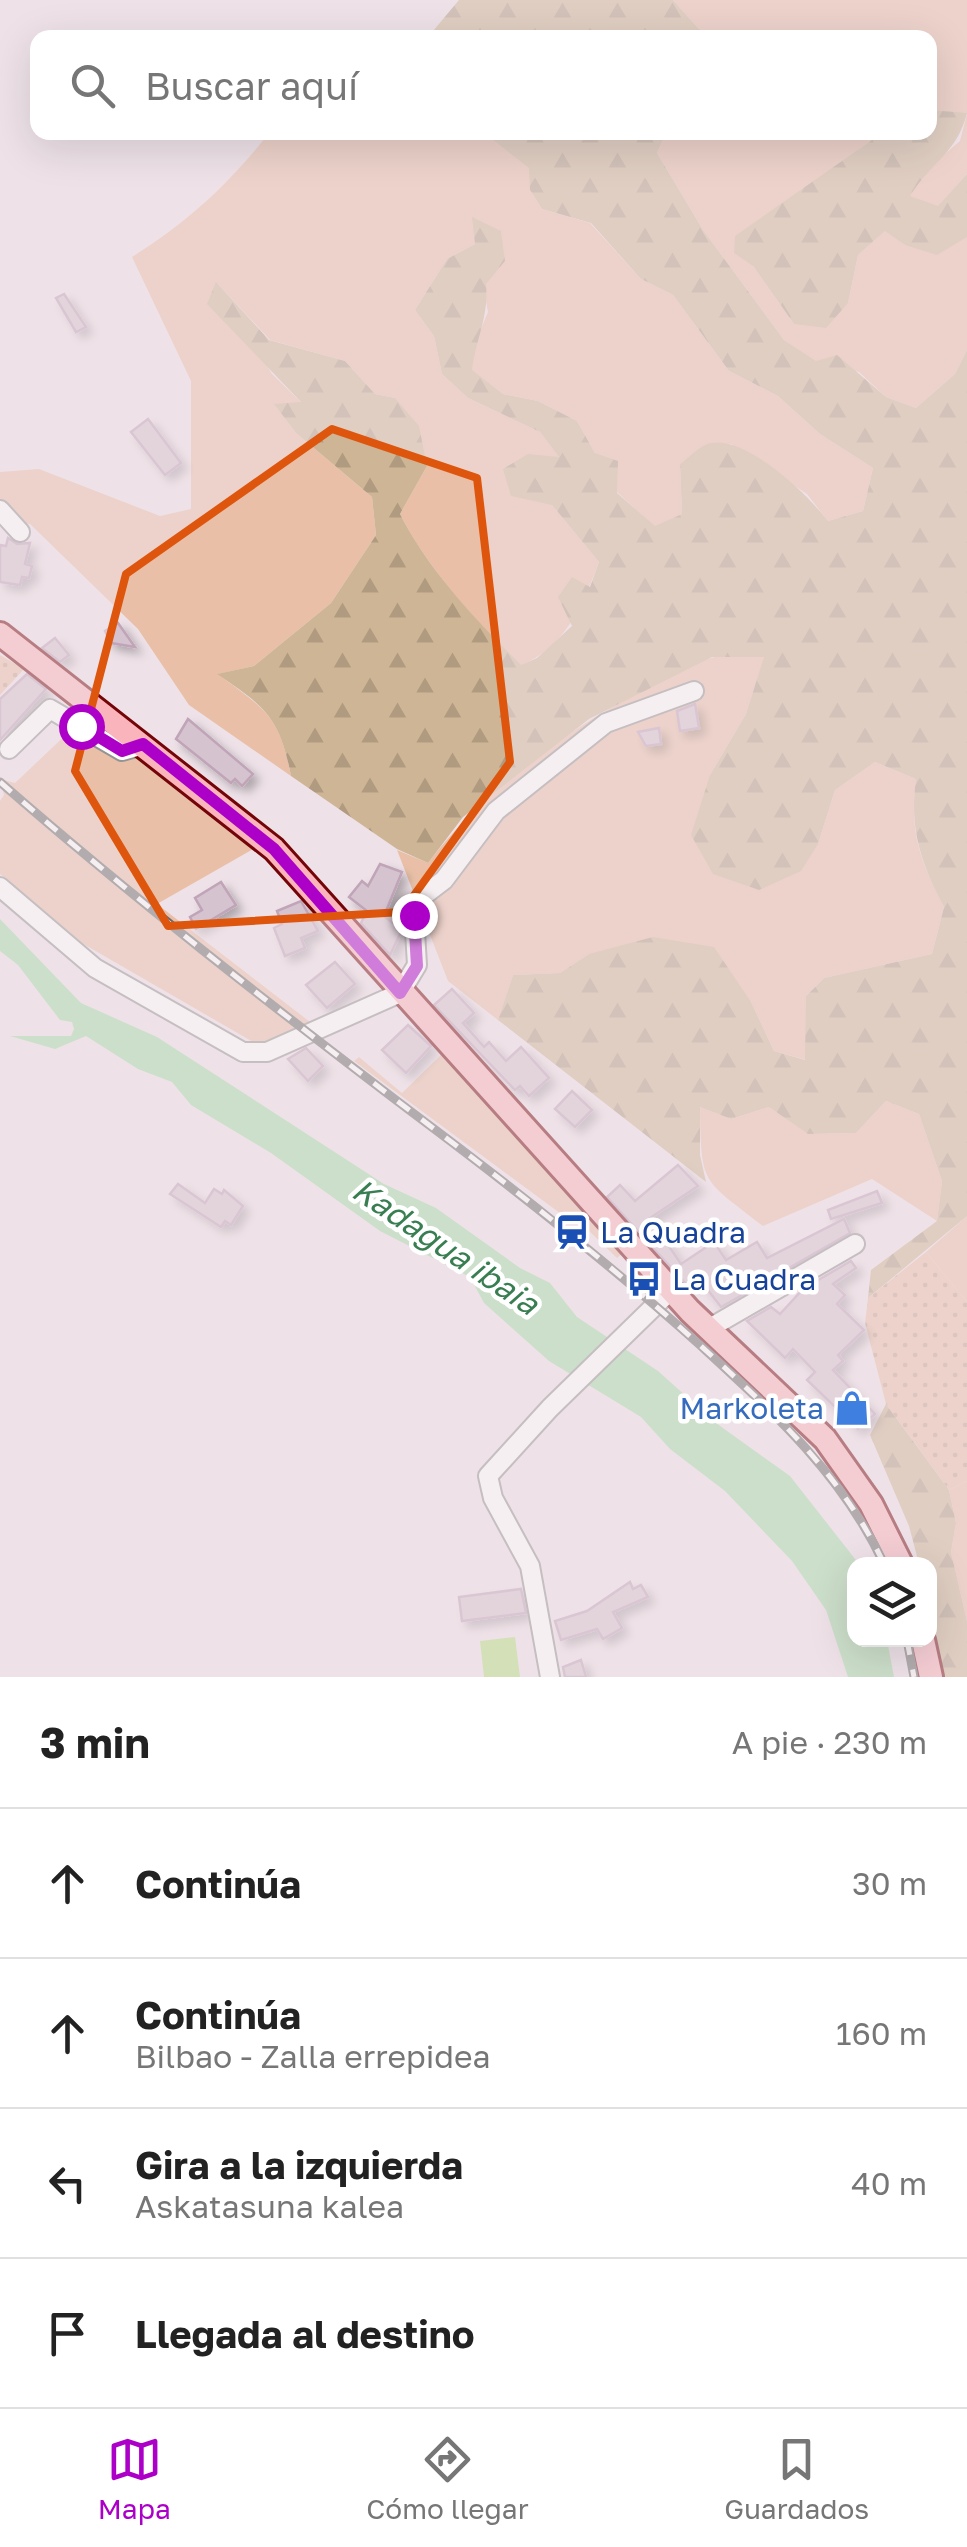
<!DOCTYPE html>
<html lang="es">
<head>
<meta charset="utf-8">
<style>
	:root { --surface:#fff; --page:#f6f6f6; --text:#222; --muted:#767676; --line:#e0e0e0; --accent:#ac00c9 }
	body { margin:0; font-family:"Golos Text",sans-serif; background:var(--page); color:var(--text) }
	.controls { position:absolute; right:30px; bottom:30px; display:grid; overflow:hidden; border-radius:20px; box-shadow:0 10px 40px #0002 }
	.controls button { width:90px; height:90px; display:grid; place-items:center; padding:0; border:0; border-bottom:2px solid var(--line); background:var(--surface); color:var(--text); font:50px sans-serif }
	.stop { position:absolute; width:30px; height:30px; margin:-22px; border:8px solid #ac00c9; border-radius:50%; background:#fff }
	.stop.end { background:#ac00c9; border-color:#fff; box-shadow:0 2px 10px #0008 }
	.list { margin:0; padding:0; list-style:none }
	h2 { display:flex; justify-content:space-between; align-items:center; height:130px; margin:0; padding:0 40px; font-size:42px }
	h2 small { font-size:32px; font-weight:400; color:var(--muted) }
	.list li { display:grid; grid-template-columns:65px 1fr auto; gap:30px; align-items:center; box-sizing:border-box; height:150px; padding:0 40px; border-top:2px solid var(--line) }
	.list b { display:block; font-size:38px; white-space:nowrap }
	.list p { margin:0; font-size:32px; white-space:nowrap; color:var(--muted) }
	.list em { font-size:32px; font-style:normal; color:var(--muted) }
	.icon { flex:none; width:55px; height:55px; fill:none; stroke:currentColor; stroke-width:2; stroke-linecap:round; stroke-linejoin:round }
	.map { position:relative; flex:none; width:967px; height:1677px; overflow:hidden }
	.search { position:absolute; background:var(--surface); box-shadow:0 10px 40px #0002; left:30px; right:30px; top:30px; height:110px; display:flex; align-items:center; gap:25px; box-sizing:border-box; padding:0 35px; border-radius:20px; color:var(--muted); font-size:38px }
	.sheet { height:730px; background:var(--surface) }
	nav { display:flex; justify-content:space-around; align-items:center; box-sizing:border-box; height:140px; border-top:2px solid var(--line); background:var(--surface); font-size:28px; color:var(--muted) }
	nav a { display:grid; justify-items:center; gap:5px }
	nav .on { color:var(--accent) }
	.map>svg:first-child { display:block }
</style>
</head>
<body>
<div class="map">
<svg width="967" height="1677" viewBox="0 0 967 1677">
	<defs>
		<pattern id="forest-firs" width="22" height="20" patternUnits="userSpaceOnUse" patternTransform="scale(2.5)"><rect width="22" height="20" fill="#ceb596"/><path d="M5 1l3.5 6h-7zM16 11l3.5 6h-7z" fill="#b09b81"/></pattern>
		<pattern id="garden-dots" width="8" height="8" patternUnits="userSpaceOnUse" patternTransform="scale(2.5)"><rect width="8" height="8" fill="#e9bfa7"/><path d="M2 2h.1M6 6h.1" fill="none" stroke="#c7a48f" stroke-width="1.8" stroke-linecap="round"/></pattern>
		<filter id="shadow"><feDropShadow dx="6" dy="6" stdDeviation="5" flood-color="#0004"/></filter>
	</defs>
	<rect width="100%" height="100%" fill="#eee2e8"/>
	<!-- grass -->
	<g fill="#e9bfa7">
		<polygon points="673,0 967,0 967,174 938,207 909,196 929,167 960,141 967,114 930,110 930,38 706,37"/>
		<path d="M269,133H484L530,168V190L542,209L590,223L641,279L673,295L729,371L778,396L820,434L873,468L863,511L828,521L807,494L731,444L680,464L682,514L655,527L617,492L577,421L538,401L503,394L471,370L475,343L488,312L475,244L447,259L415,310L434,336L442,374L468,398L540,432L560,458L552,505L599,562C583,605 566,646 520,666C476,620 429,571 400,514L427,466L395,398L375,394L345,361L270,340L217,283L272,374L302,403L275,405L296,433L372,497L376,535L331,603L254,666L218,674C266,711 279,714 291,776L189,705L138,629L30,524L0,517V472L39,469L160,516L191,509V381L132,257C188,222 229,184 269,133Z"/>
		<polygon points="666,133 882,133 811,184 753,266 794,324 848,303 858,255 886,230 905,245 967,237 967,350 955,374 916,408 886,397 859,372 816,362 784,340 703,230 657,153"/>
		<path d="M765,656L746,714L710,775L818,844L835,790L875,762L916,779C909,833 920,860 944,907L932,954L824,978L806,996V1060L774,1051L751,1002L589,954L560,973L513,975L498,1020L448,981L397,850L428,863C489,784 573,724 662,681C678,673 695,662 711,658C727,653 748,656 765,656Z"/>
		<polygon points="74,727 137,754 255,848 157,904 314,1025 260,1046 80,942 0,874 0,801 4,795 0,779 15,783"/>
		<polygon points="442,1054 590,1214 572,1222 354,1061 359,1057 402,1093"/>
		<path d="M886,1101L919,1114L942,1181L937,1221L872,1179L763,1226C702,1178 701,1187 700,1107L731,1119L769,1107L809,1134L856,1133Z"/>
		<polygon points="967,1216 967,1302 926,1252"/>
		<polygon points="590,1217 623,1253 617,1258 584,1226"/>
		<polygon points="967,1481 967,1621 951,1552 956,1523 949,1490"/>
	</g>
	<!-- forest -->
	<g fill="url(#forest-firs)">
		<polygon points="459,0 673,0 706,37 428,37"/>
		<path d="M930,110L967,113C957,153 932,161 910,196L938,206L967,174V237L937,255L905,245L885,231L858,255L848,303L826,328L794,324L753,266L734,253L735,236L882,133L930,132Z"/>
		<path d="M484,133H666L657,153L703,230L784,340L816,361L837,355L886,397L916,408L955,374L967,350V1216L868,1298L871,1270L937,1221L942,1181L919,1114L886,1101L856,1133L808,1134L769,1107L731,1119L700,1107V1155L706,1182L498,1020L513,975L560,973L589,954L653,937L714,947L751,1002L774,1051L805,1060L806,996L824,978L932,954L944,907C921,863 909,829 916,779L875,762L835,790L818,844L801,871L759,890L713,874L691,835L710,775L746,714L764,657H712L589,719L463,817L428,863L397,849L291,776C280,718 266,707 217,674L254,666L331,603L376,535L372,497L296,433L274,404L301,402L207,304L216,282L269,340L345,361L375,394L395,398L419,426L427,466L400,514C429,571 476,620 521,665L537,658L572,626L558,597L572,577L590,587L599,562L552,505L511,496L503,469L528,454L559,457L540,432L468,398L442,374L434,336L415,310L447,259L475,244L472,217L501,231L505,261L486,284C489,317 476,338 472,370L503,394L538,401L577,421L595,453L618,461L617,493L655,526L682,514L680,464C688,458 697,449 705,445C741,429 808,495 828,521L863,511L873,468L820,434L778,396L729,371L673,295L641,279L591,223L542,209L530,190L529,168Z"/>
		<polygon points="886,1404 949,1490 956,1523 951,1552 967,1621 967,1677 944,1677 930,1606 930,1564 919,1564 909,1526 870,1435"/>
	</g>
	<!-- garden -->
	<g fill="url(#garden-dots)">
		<polygon points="0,655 24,669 0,695"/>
		<polygon points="926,1252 967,1302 967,1481 949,1490 886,1404 865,1323 868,1298"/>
	</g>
	<!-- pitch -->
	<polygon fill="#b2de7f" points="515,1637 520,1677 484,1677 480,1641"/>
	<!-- water -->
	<polygon fill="#a2dca6" points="0,919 81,1003 157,1037 384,1184 436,1208 520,1268 550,1283 577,1317 658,1371 716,1423 790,1476 859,1564 854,1564 854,1640 887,1640 894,1677 848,1677 826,1610 792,1561 725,1491 670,1449 641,1417 549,1361 484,1303 470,1277 380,1231 271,1153 191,1105 172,1082 138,1069 86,1036 55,1049 10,1036 71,1036 74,1029 72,1022 60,1020 18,965 0,951"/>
	<!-- building -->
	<g fill="#d5c3cf" stroke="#c0a4b8" stroke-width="2.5" filter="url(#shadow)">
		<polygon points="64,294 86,327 76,332 56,298"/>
		<polygon points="148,419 181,463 165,475 131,432"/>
		<polygon points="8,538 17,544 30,543 25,564 32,566 29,578 22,577 20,585 0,582 0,545 6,546"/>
		<polygon points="118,623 135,647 111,643 105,631"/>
		<polygon points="55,638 69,655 60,662 42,648"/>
		<polygon points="27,674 46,689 0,740 0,699"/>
		<polygon points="695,704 699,728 680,731 677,711"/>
		<polygon points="188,719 253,774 242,786 235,779 231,783 176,739"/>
		<polygon points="659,728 661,744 646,746 638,732"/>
		<polygon points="380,864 402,872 384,916 402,930 390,955 361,923 367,911 349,897 362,881 368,886"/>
		<polygon points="221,882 236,905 196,929 190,917 202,910 195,898"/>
		<polygon points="301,901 318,931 301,938 305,948 285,956 274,928 282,924 277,911"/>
		<polygon points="335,962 355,984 327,1008 306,985"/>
		<polygon points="452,989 474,1013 463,1023 484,1047 489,1042 506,1061 521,1047 549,1078 529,1096 520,1086 515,1090 434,1005"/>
		<polygon points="408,1025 431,1046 406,1073 382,1050"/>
		<polygon points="306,1048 323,1066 308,1081 288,1059"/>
		<polygon points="572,1091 592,1110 575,1127 555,1109"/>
		<polygon points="678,1165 698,1186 650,1218 681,1264 714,1242 726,1260 757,1242 767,1258 844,1219 850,1233 721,1307 700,1280 686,1284 607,1197 620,1185 635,1201"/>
		<polygon points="178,1184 205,1203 214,1189 222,1194 224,1190 243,1206 231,1225 225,1221 221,1227 170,1194"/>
		<polygon points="877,1191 882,1203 831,1219 828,1210"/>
		<polygon points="851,1261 856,1268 833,1284 845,1295 837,1304 864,1330 838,1355 843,1361 833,1370 875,1414 858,1429 807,1380 815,1372 793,1349 785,1358 747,1321 771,1307 780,1314 803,1289"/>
		<polygon points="630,1582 633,1589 641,1585 648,1597 613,1612 622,1628 603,1639 597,1629 561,1640 555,1621 587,1611"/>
		<polygon points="521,1589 526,1613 462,1621 459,1597"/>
		<polygon points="581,1660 586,1677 565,1677 563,1667"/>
	</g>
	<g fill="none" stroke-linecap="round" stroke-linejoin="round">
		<defs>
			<g id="street">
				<polyline points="0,510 20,532"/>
				<polyline points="9,749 50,709 122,751 143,745"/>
				<polyline points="0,887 95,968 243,1052 267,1052 400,993 417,965 414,915 423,896 444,880 496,811 606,723 694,691"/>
				<polyline points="708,1329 855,1244"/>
				<polyline points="550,1677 530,1566 493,1498 488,1476 550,1408 671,1290"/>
			</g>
			<g id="secondary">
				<polyline points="0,634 274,849 690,1311 825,1439 871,1504 901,1564"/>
				<polyline points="923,1640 931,1677"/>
			</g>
		</defs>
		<!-- street casing -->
		<use href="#street" stroke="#949494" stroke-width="22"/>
		<!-- secondary casing -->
		<use href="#secondary" stroke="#730408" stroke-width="28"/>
		<!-- street -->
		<use href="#street" stroke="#fff" stroke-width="18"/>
		<!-- secondary -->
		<use href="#secondary" stroke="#fab4bb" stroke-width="22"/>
		<defs>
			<g id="rail">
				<path d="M0,782C133,898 272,1006 413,1113C512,1187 609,1263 701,1346C773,1412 842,1474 884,1564"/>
				<polyline points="907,1640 914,1677"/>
			</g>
		</defs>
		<!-- rail casing -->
		<use href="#rail" stroke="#6b6b6b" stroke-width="9"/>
		<!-- rail -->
		<use href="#rail" stroke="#fff" stroke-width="5" stroke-dasharray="15" stroke-linecap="butt"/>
	</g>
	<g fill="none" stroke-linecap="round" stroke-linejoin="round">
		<!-- route -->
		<polyline stroke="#ac00c9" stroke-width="12" points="81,726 122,751 143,744 274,849 400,993 417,966 414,915"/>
	</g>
	<!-- marked area -->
	<path d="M0 0H967V1677H0ZM332,429L477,478L510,762L402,912L168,926L75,771L126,574Z" fill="#eee2e8" fill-opacity=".55" fill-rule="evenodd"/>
	<path fill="none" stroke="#de560d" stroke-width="8" stroke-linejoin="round" d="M332,429L477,478L510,762L402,912L168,926L75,771L126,574Z"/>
	<!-- icons -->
	<defs>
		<symbol id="station-bare" viewBox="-9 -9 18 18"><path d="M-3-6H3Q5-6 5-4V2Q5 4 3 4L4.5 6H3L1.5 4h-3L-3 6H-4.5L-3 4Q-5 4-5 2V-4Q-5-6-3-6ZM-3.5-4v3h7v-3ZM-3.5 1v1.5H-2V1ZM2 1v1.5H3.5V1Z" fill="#1a4fb4" stroke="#fff" stroke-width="2.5" paint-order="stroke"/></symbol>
		<symbol id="bus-bare" viewBox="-9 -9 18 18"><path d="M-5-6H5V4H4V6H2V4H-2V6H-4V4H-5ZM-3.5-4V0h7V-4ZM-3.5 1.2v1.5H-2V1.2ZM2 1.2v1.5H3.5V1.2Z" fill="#1a4fb4" stroke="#fff" stroke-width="2.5" paint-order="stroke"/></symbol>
		<symbol id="shop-bare" viewBox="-9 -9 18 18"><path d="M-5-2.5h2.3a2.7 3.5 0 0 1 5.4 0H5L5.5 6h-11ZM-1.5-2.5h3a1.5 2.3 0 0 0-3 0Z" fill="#3f7fe0" stroke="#fff" stroke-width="2.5" paint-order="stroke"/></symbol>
	</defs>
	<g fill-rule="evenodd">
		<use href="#station-bare" x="547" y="1207" width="50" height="50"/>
		<use href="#bus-bare" x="619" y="1254" width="50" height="50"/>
		<use href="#shop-bare" x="827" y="1383" width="50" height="50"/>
	</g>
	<g text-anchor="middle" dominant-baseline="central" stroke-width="9" stroke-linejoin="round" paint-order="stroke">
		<!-- transit labels -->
		<g font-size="30" fill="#164399" stroke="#fff" text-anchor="start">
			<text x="600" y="1232">La Quadra</text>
			<text x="672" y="1279">La Cuadra</text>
		</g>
		<!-- shop labels -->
		<g font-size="30" fill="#366cbe" stroke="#fff" text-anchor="end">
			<text x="824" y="1408">Markoleta</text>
		</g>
		<!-- water labels -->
		<g font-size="32" font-style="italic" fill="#387e51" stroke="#fff">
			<text transform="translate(446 1246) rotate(34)">Kadagua ibaia</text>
		</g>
	</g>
</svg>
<div class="controls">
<button><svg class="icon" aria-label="layers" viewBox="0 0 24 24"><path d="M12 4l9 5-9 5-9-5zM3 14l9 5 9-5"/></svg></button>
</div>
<div class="stop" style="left:81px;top:726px"></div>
<div class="stop end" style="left:414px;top:915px"></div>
<div class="search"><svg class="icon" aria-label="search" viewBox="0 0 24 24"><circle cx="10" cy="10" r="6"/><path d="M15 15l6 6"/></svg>Buscar aquí</div>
</div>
<section class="sheet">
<h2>3 min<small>A pie · 230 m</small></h2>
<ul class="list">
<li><svg class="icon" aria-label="ahead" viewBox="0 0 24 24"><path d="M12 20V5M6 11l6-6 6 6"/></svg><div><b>Continúa</b></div><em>30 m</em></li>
<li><svg class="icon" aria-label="ahead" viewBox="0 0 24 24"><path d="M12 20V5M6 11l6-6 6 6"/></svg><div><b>Continúa</b><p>Bilbao - Zalla errepidea</p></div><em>160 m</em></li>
<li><svg class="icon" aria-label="left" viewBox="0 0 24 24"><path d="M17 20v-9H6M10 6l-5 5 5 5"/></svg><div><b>Gira a la izquierda</b><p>Askatasuna kalea</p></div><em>40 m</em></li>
<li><svg class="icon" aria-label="arrive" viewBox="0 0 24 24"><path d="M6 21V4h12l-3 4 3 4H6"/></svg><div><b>Llegada al destino</b></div></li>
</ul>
</section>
<nav>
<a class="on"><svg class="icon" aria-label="map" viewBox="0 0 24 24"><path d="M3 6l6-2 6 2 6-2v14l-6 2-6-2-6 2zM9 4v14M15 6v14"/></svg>Mapa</a>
<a><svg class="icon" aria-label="directions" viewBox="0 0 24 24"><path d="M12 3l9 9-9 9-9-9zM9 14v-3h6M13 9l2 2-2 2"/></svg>Cómo llegar</a>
<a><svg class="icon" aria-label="saved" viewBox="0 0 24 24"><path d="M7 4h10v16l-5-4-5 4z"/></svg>Guardados</a>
</nav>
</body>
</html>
